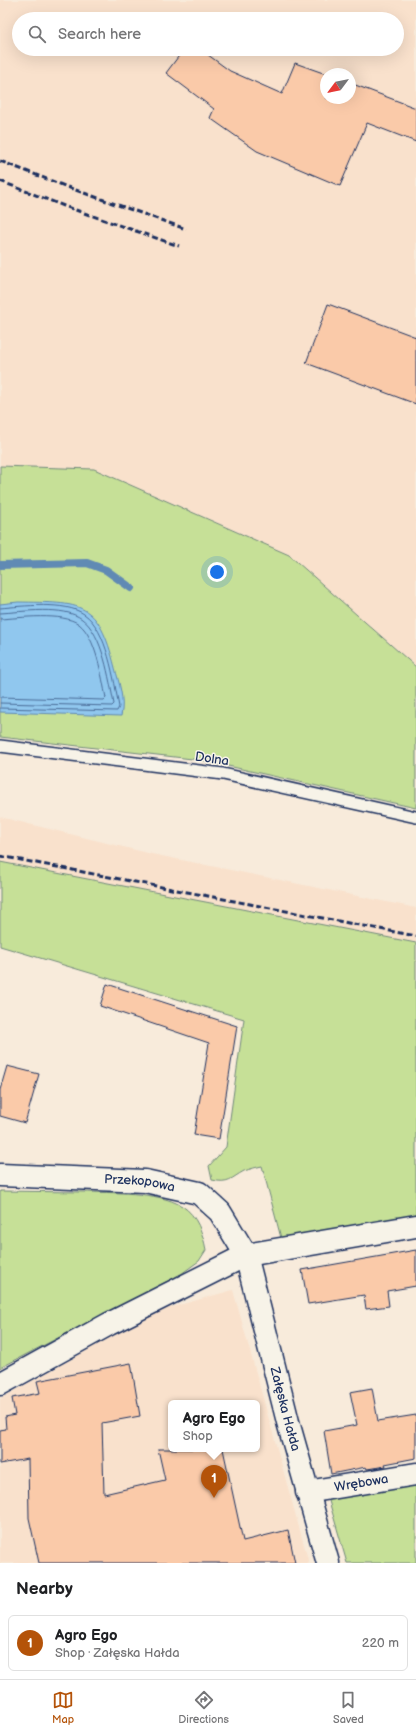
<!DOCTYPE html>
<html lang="en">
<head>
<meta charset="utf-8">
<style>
	:root { --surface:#fff; --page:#f2f2f2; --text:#202124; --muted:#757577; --line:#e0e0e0; --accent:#b45309 }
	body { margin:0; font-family:"Balsamiq Sans",sans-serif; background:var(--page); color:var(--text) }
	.compass { position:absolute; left:320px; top:68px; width:36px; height:36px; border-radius:50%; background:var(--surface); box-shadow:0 4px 16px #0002; rotate:238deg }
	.you { position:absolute; left:217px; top:572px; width:14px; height:14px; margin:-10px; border:3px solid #fff; border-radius:50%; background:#1a73e8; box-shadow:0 0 0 6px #1a73e833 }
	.badge { display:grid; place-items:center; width:26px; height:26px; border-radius:50%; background:var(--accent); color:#fff; font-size:13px; font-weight:700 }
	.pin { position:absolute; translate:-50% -33px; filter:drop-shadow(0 1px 2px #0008) }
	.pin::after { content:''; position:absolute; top:21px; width:14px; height:12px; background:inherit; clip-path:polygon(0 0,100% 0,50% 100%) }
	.popup { position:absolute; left:168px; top:1400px; width:92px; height:52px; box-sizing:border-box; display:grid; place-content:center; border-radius:6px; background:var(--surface); filter:drop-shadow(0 1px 3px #0005); font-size:13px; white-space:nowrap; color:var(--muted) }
	.popup b { font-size:15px; color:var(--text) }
	.popup::after { content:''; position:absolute; left:50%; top:100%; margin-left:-8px; border:8px solid transparent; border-top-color:var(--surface) }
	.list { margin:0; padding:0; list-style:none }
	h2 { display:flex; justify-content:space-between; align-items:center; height:52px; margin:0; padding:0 16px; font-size:17px }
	h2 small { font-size:13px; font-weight:400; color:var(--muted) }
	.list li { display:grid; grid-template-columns:26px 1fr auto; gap:12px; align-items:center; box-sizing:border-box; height:56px; margin:0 8px 8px; padding:0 8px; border:1px solid var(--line); border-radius:6px }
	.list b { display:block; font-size:15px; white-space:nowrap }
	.list p { margin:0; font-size:13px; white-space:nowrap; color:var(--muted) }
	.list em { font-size:13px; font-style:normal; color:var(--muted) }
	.icon { flex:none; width:22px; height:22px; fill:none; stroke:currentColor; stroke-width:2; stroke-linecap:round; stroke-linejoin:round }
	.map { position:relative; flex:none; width:416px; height:1563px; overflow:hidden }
	.search { position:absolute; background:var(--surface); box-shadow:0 4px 16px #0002; left:12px; right:12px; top:12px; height:44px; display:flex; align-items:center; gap:10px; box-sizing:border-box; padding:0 14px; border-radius:22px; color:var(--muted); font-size:15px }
	.sheet { height:116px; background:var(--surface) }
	nav { display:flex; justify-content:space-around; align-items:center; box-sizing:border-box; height:56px; border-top:1px solid var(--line); background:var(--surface); font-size:11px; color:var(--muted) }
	nav a { display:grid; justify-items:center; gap:2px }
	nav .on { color:var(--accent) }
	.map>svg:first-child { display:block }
</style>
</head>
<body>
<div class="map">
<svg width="416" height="1563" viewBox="0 0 416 1563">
	<rect width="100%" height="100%" fill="#f8ebdb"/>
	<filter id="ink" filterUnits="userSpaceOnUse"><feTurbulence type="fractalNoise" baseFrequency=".025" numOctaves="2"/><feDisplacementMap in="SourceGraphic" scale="8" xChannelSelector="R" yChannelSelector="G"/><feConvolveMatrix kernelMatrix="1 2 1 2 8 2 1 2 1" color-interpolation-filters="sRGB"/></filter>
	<g filter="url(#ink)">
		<!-- built -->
		<g fill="#f9e1cc" fill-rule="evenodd">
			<path d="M0,0H416V667L289,555L94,469L0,466ZM19,19H397V49H19ZM326,74H350V98H326Z"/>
			<polygon points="0,817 152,854 416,908 416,943 0,862"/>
			<path d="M233,1290L309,1563H0V1399L158,1311ZM171,1403H257V1449H171Z"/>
		</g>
		<!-- green -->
		<g fill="#c6e097" stroke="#70887a">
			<polygon points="0,466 94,469 289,555 416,667 416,808 201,760 0,737"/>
			<path d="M0,862L416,943V1215L281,1238L262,1166C257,1167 250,1169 244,1171C231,1178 229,1184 212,1180L209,1166L226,1147L244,1019L0,946Z"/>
			<path d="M0,1191C28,1191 55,1192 83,1192C111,1193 157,1191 182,1206C197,1215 203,1234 206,1250L199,1261L181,1274L0,1368Z"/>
			<polygon points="416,1479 416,1563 347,1563 327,1494"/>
		</g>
		<!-- water -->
		<path fill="#90c7ee" stroke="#618ab4" d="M18,602C82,603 98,600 115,668C119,683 125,700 121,716L0,712V604Z"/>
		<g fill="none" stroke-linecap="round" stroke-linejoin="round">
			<!-- shore -->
			<g stroke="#4a6c98" stroke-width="1">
				<path d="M0,608C23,606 65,601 84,614C107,629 114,681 119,707L117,711L0,708"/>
				<path d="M0,613C22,612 64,605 82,619C103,634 109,680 114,704L112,706L0,703"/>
				<path d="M0,619C19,618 63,612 79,624C96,637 102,678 106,698L104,700L0,697"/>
			</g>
			<!-- stream -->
			<polyline stroke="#618ab4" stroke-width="8" points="0,565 87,563 106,570 131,588"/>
		</g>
		<!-- building -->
		<g fill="#facaa9" stroke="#1b2f5e">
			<polygon points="184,49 200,49 230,71 282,94 295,63 326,74 326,98 350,98 350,83 416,108 416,142 367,123 340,186 257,151 210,118 214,109 166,73"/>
			<polygon points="328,304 416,337 416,404 306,363"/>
			<polygon points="107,984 237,1026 219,1139 194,1135 209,1043 100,1006"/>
			<polygon points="7,1066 39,1074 25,1123 0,1116 0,1090"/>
			<polygon points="416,1250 416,1286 387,1291 389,1306 366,1309 364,1295 308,1304 302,1270"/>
			<polygon points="131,1363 140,1416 102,1423 104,1494 165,1480 158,1449 223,1449 243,1541 288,1530 295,1563 39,1563 29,1518 28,1459 0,1464 0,1430 6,1429 5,1417 15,1415 12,1398 40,1393 37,1381"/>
			<polygon points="372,1388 378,1421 416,1415 416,1458 385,1464 386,1466 367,1469 366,1467 331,1474 324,1431 357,1425 350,1392"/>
		</g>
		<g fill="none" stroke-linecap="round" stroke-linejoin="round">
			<defs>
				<polyline id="service" points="0,746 223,774 416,817"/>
				<g id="minor">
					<path id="s1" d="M0,1175L145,1181L199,1193L220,1212L246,1255L288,1422L328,1563"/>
					<polyline points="0,1384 109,1324 246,1255 416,1226"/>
					<path id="s2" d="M307,1492L416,1474"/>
				</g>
			</defs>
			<!-- service casing -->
			<use href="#service" stroke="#1b2f5e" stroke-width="14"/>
			<!-- minor casing -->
			<use href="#minor" stroke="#1b2f5e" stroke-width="25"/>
			<!-- service -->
			<use href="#service" stroke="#f7f3e8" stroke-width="11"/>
			<!-- minor -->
			<use href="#minor" stroke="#f7f3e8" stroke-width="22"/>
			<!-- rail -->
			<g stroke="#1b2f5e" stroke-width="3" stroke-dasharray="6 3" stroke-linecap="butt">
				<polyline points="0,161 70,188 186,229"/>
				<polyline points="0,181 64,206 179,246"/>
				<polyline points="0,856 416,936"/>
			</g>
		</g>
	</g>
	<g text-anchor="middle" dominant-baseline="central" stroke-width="3" stroke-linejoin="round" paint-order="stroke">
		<!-- street labels -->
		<g font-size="13" fill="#1b2f5e" stroke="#f7f3e8">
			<text transform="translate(212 759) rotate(8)">Dolna</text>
			<text stroke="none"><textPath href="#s1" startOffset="140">Przekopowa</textPath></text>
			<text stroke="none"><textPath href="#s1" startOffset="438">Załęska Hałda</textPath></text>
			<text stroke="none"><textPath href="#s2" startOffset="55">Wrębowa</textPath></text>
		</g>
	</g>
</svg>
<svg class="compass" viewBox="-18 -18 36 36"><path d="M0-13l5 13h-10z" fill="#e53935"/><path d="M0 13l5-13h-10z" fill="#757577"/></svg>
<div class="you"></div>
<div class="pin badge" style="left:214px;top:1498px">1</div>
<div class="popup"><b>Agro Ego</b>Shop</div>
<div class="search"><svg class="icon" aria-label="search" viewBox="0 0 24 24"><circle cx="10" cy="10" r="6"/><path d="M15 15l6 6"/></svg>Search here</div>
</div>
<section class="sheet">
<h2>Nearby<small></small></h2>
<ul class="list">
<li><span class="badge">1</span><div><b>Agro Ego</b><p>Shop · Załęska Hałda</p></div><em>220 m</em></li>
</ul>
</section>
<nav>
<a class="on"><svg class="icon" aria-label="map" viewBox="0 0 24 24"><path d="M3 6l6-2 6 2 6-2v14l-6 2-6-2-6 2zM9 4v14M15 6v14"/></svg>Map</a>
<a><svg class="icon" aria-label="directions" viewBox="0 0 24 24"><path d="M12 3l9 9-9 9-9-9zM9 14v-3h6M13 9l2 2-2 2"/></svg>Directions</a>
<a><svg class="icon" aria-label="saved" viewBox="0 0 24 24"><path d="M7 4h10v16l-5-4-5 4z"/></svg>Saved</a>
</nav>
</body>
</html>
